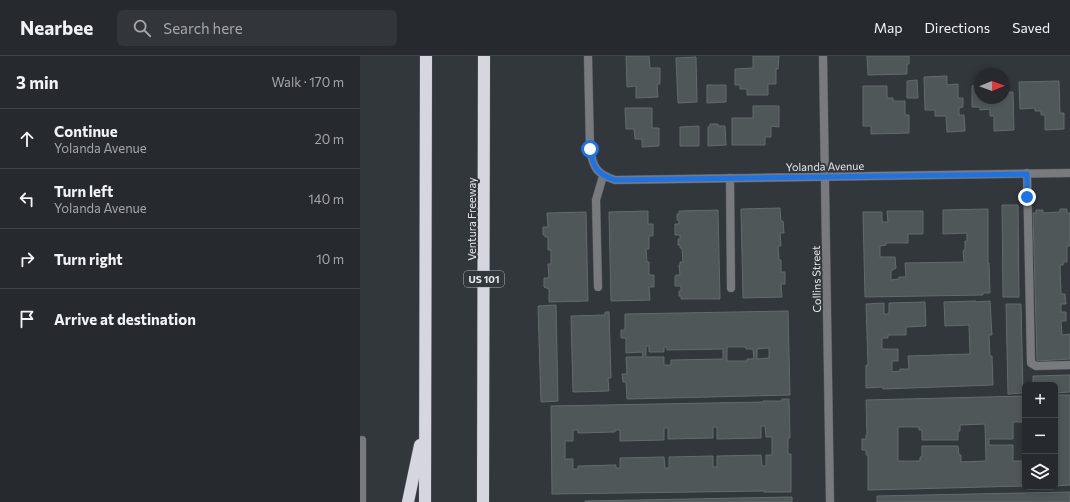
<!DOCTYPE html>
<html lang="en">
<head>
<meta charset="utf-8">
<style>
	:root { --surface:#26292d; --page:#323539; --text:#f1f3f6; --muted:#a4a6aa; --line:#424549 }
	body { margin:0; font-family:Commissioner,sans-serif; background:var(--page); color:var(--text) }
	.controls { position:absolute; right:12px; bottom:12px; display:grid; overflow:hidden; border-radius:6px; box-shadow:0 2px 6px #0003 }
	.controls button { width:36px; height:36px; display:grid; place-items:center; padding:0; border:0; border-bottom:1px solid var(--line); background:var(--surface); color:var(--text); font:20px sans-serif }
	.compass { position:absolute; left:614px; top:12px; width:36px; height:36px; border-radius:50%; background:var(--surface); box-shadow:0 2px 6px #0003; rotate:89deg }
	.stop { position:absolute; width:12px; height:12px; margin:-9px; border:3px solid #1a73e8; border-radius:50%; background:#fff }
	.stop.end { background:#1a73e8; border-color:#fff; box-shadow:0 1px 4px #0008 }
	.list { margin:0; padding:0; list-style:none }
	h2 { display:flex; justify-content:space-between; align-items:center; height:52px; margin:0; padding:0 16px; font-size:17px }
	h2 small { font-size:13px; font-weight:400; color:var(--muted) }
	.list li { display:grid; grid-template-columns:26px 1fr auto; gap:12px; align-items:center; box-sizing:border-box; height:60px; padding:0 16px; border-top:1px solid var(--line) }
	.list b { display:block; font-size:15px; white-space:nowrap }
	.list p { margin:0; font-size:13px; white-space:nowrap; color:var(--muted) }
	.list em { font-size:13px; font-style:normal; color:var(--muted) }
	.icon { flex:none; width:22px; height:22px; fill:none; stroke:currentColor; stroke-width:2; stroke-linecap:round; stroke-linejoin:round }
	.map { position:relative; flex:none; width:710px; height:446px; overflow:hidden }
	header { display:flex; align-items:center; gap:24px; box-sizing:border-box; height:56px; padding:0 20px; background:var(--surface); border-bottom:1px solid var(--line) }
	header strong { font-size:19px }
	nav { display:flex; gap:22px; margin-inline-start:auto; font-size:14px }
	.search { width:280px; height:36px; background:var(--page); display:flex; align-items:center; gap:10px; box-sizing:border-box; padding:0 14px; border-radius:6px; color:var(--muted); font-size:15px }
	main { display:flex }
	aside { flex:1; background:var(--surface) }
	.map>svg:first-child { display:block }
</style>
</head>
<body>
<header>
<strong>Nearbee</strong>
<div class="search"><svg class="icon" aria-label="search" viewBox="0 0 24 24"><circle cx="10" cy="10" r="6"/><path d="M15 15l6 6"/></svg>Search here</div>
<nav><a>Map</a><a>Directions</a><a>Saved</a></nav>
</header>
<main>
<aside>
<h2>3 min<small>Walk · 170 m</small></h2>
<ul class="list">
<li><svg class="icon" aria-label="ahead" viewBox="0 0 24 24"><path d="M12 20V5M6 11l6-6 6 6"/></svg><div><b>Continue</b><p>Yolanda Avenue</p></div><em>20 m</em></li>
<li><svg class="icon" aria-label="left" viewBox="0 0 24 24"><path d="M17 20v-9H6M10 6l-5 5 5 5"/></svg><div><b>Turn left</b><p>Yolanda Avenue</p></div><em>140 m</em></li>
<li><svg class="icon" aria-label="right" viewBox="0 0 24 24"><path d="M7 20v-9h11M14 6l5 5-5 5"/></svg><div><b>Turn right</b></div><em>10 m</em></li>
<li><svg class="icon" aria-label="arrive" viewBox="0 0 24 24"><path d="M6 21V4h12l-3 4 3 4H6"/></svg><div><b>Arrive at destination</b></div></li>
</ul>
</aside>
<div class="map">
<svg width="710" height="446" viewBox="0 0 710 446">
	<rect width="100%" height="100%" fill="#32373c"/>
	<!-- building -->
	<g fill="#4f5758" stroke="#636b6d" fill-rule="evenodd">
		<polygon points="266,0 289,0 290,12 300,12 300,28 297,28 298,41 276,42 276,30 267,31"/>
		<polygon points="393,0 419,0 418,13 416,13 416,28 408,28 408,39 387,39 387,33 380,33 380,29 375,29 375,13 393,12"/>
		<polygon points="507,0 549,0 549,8 547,8 547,18 508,19"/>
		<polygon points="336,1 337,46 318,47 316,2"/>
		<polygon points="587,20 587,29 598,28 598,42 603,42 603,51 599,52 599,59 604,59 605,75 587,76 586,60 575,60 575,54 565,54 564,21"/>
		<polygon points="557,24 558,42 547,42 547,25"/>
		<polygon points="699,25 700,57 704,57 704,73 685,74 685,59 681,59 681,55 675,55 675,52 660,53 659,26"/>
		<polygon points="644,26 646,36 653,36 654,74 634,75 634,60 630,60 630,53 620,54 620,51 612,51 612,30 620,29 620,42 644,42"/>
		<polygon points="347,29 366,29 366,46 347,47"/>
		<polygon points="503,30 527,30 527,42 533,42 533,45 545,45 545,59 549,59 549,77 511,78 511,70 503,70"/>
		<polygon points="393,50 419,50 419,71 411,70 411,81 405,81 405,89 372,89 372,62 393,62"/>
		<polygon points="265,52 292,52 292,72 299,72 299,90 282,91 282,83 275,83 274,73 266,73"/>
		<polygon points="350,68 358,68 358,70 365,70 366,89 348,90 348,71 350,70"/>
		<polygon points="339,70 339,90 320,90 320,71"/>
		<polygon points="642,149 658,149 659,241 643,241"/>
		<polygon points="420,152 421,165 423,165 424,177 420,177 421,190 418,190 419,204 421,204 421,216 425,216 425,228 421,228 422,241 383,242 381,153"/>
		<polygon points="628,153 628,207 629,207 630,237 623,237 623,239 505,241 503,156 522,156 522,166 528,166 527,155 563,155 563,178 548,178 548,187 526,187 526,189 520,190 520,201 535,201 536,212 531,215 531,224 539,223 539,221 546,221 545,207 604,206 603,195 605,193 605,185 607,185 607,177 583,178 583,154"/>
		<polygon points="700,153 707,153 707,157 710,157 710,190 707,190 707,206 703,206 703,209 700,209 701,238 705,238 706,248 701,248 701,256 706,256 706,265 701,265 702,279 710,278 710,303 677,305 673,157 676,157 676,154 683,154 683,157 700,156"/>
		<polygon points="358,154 360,243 321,243 321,240 319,240 319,235 321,235 321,230 315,230 315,221 316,219 320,219 319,209 320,209 320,206 323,206 322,192 320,192 320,189 318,189 318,183 320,183 320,179 315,179 315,168 319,168 319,164 317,164 317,158 319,158 319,155"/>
		<polygon points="288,155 288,168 293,168 293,180 289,180 289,193 286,193 287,206 289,206 289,219 294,219 294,231 289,231 290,244 251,245 249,156"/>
		<polygon points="226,156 228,245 189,246 189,233 184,231 184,222 189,222 188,208 191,208 191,194 188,194 188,181 185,181 185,179 183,179 183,171 188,171 187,157"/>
		<polygon points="616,245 616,246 630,245 632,279 629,279 630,300 632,300 633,329 523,333 523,331 506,332 506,309 508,309 506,248 524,247 524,258 529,258 529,247 565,246 566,270 546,271 546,279 528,279 528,282 522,282 522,293 538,293 538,305 532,305 532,316 540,315 540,313 549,313 548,300 610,298 609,269 585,270 584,246"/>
		<polygon points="646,248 661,248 663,337 648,338"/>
		<polygon points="196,249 198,345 181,346 178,250"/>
		<path d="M428,255L430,339L267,343L266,326H263L262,318H267L266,301H283L282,296L266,297V282H261V274H265V258ZM286,290H289V296H304V291H307V294L363,293V303L311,304V309H304V301H286ZM367,291H386V293H393L394,303H387V305H367ZM409,292V302L397,303V293Z"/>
		<polygon points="245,256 249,256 251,322 248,322 249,335 213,336 211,260 245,259"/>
		<polygon points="710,319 710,336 695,337 695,329 673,329 673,320"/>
		<polygon points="695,339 710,339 710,429 695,430"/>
		<path d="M665,340V366H653V383H629V389H653V405H665V430L508,434V399H506V394H502V383H506V379H507L506,344ZM625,368L626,405L601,406V399H599L598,390H562V401H560V405H538V371H559V374H562V384H598V375H600V369Z"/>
		<path d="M422,343H429L430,382H428V398H431V436H404V435L192,438L191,350L403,346V345H422ZM401,370H405L406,381H412V399H406V410H402L401,399L357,400V411H353V400L309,401V412H305L304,401L260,402V412H256V409L218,410V413H213V403H205V385H213V374H218V377L255,376V374H260V385L304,384V372H308V383L353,382V371H357V383L401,382Z"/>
		<polygon points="710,436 710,446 517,446 517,440"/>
		<polygon points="432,441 432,446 225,446 225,445"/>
	</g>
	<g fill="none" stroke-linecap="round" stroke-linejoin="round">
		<defs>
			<g id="lane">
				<polyline points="667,117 671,307 676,310 710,309"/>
				<polyline points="370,122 371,232"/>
				<polyline points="238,231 236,144 243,120"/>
				<polyline points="2,446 2,384"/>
			</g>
			<g id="street">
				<path d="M228,0L230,93C233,112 237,118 255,124L710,117"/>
				<polyline points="463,0 470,446"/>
			</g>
			<g id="highway">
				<polyline points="48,446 60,389"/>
				<polyline points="65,446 66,0"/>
				<polyline points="123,446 124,0"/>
			</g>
		</defs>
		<!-- lane casing -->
		<use href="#lane" stroke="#4e5358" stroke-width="9"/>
		<!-- street casing -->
		<use href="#street" stroke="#4e5358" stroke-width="9"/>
		<!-- highway casing -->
		<use href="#highway" stroke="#4e5358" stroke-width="13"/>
		<!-- lane -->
		<use href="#lane" stroke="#797a7d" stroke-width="8"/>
		<!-- street -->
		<use href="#street" stroke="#797a7d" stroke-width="8"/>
		<!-- highway -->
		<use href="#highway" stroke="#d5d6de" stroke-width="12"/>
	</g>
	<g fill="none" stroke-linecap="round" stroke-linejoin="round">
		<!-- route -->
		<path stroke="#1a73e8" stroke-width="5" d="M230,93C233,112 237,118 255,124L667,118V141"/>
	</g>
	<g text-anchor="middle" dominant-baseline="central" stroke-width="4" stroke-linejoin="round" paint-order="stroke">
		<!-- shield labels -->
		<rect fill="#32373c" stroke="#afb2b6" stroke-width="1" x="104" y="215" width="40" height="16" rx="3"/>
		<g font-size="10" font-weight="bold" fill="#e4e7ea">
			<text x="124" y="223">US 101</text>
		</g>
		<!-- street labels -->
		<g font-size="11" fill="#e4e7ea" stroke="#32373c">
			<text transform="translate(465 110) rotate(-1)">Yolanda Avenue</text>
			<text transform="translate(111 163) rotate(-90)">Ventura Freeway</text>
			<text transform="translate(456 223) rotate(-91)">Collins Street</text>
		</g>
	</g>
</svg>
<div class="controls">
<button>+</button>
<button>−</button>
<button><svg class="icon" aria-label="layers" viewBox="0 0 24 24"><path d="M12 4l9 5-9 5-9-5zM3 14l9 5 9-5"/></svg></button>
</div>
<svg class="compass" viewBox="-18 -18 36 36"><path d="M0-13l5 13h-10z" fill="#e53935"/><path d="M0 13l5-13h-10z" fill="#a4a6aa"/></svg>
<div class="stop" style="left:230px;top:93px"></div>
<div class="stop end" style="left:667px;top:141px"></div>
</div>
</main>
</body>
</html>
